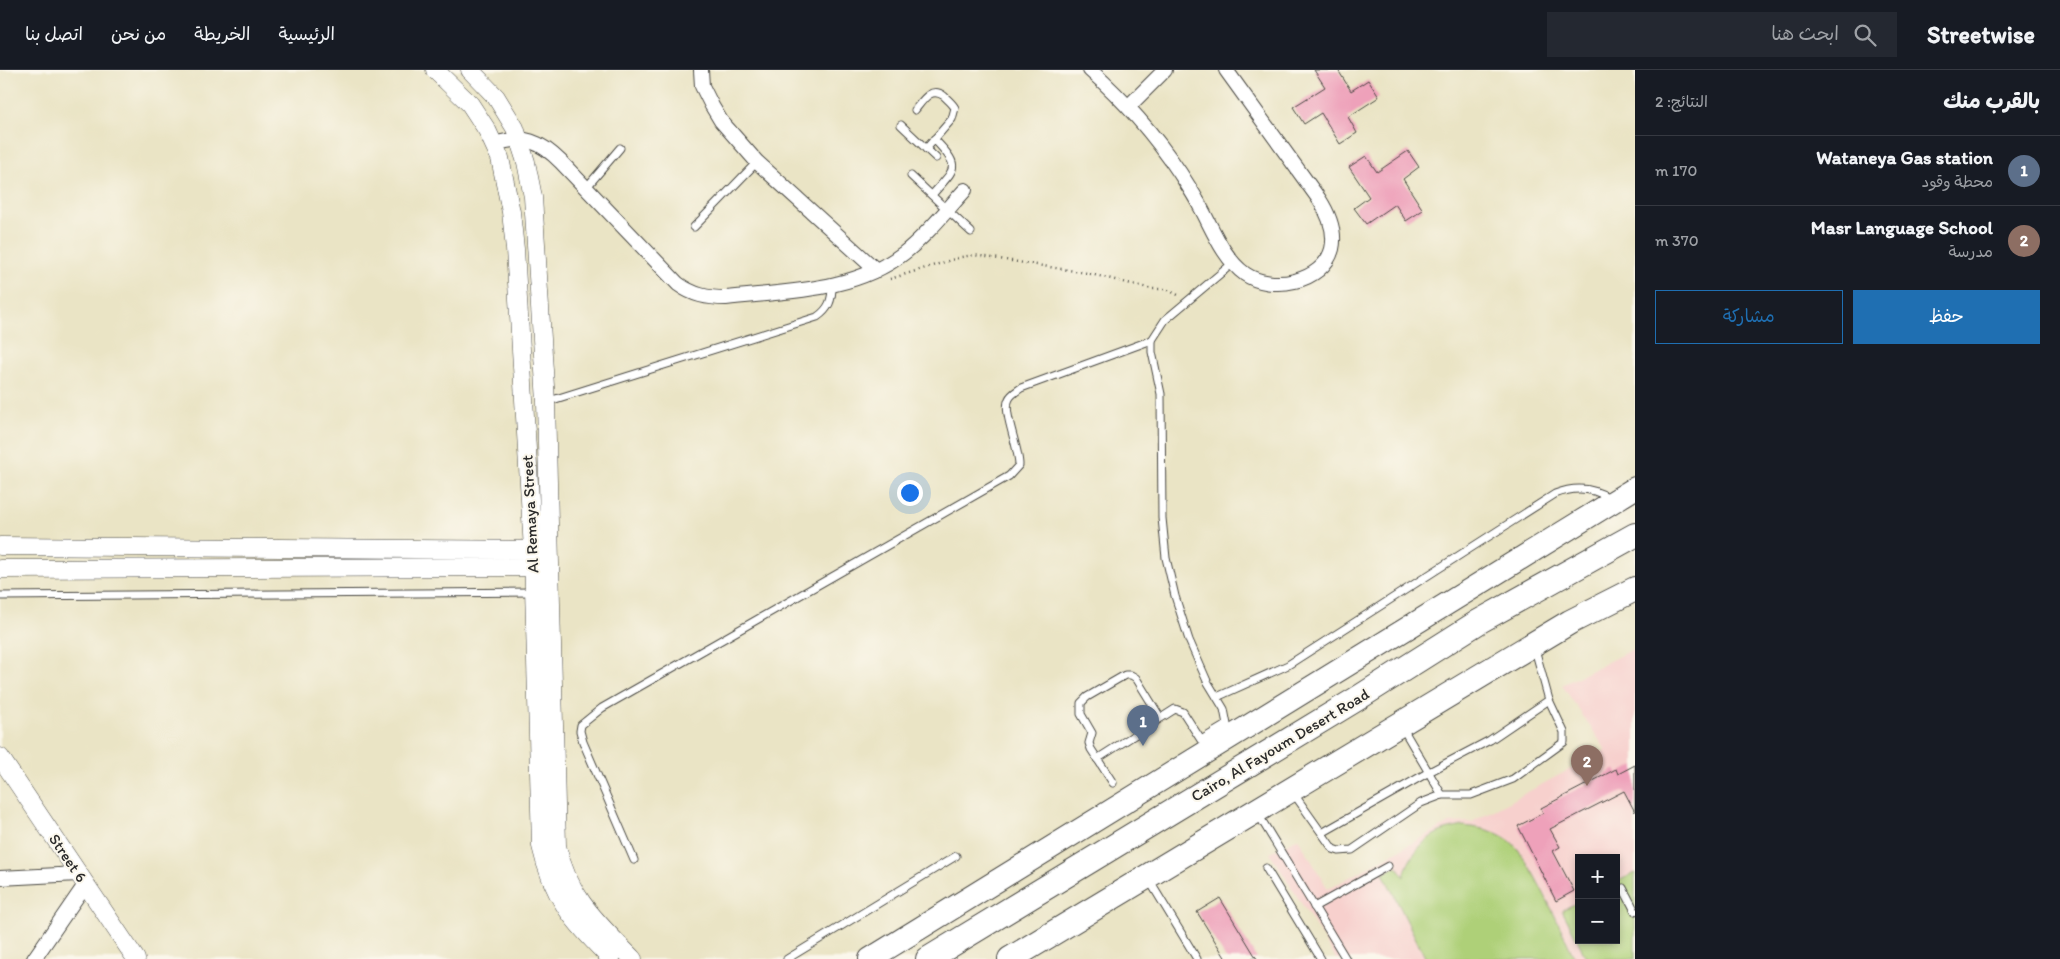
<!DOCTYPE html>
<html lang="ar">
<head>
<meta charset="utf-8">
<style>
	:root { --surface:#171b24; --page:#242831; --text:#f1f3f6; --muted:#9ea1a6; --line:#363941; --accent:#1f6fb2 }
	body { margin:0; font-family:Itim,"Playpen Sans Arabic",sans-serif; background:var(--page); color:var(--text); direction:rtl }
	.controls { position:absolute; right:15px; bottom:15px; display:grid; overflow:hidden; border-radius:0px; box-shadow:0 2px 8px #0003 }
	.controls button { width:45px; height:45px; display:grid; place-items:center; padding:0; border:0; border-bottom:1px solid var(--line); background:var(--surface); color:var(--text); font:25px sans-serif }
	.you { position:absolute; left:909px; top:422px; width:18px; height:18px; margin:-12px; border:4px solid #fff; border-radius:50%; background:#1a73e8; box-shadow:0 0 0 8px #1a73e833 }
	.badge { display:grid; place-items:center; width:32px; height:32px; border-radius:50%; background:var(--accent); color:#fff; font-size:16px; font-weight:700 }
	.pin { position:absolute; translate:-50% -41px; filter:drop-shadow(0 1px 2px #0008) }
	.pin::after { content:''; position:absolute; top:26px; width:18px; height:15px; background:inherit; clip-path:polygon(0 0,100% 0,50% 100%) }
	.list { margin:0; padding:0; list-style:none }
	h2 { display:flex; justify-content:space-between; align-items:center; height:65px; margin:0; padding:0 20px; font-size:21px }
	h2 small { font-size:16px; font-weight:400; color:var(--muted) }
	.list li { display:grid; grid-template-columns:32px 1fr auto; gap:15px; align-items:center; box-sizing:border-box; height:70px; padding:0 20px; border-top:1px solid var(--line) }
	.list b { display:block; font-size:19px; white-space:nowrap }
	.list p { margin:0; font-size:16px; white-space:nowrap; color:var(--muted) }
	.list em { font-size:16px; font-style:normal; color:var(--muted) }
	.actions { display:flex; gap:10px; padding:15px 20px }
	.actions a { flex:1; padding:11px 0; border:1px solid var(--accent); border-radius:0px; text-align:center; font-size:18px; color:var(--accent) }
	.actions .main { background:var(--accent); color:#fff }
	.icon { flex:none; width:28px; height:28px; fill:none; stroke:currentColor; stroke-width:2; stroke-linecap:round; stroke-linejoin:round }
	.map { position:relative; flex:none; width:1635px; height:889px; overflow:hidden; direction:ltr }
	header { display:flex; align-items:center; gap:30px; box-sizing:border-box; height:70px; padding:0 25px; background:var(--surface); border-bottom:1px solid var(--line) }
	header strong { font-size:24px }
	nav { display:flex; gap:28px; margin-inline-start:auto; font-size:18px }
	.search { width:350px; height:45px; background:var(--page); display:flex; align-items:center; gap:12px; box-sizing:border-box; padding:0 18px; border-radius:0px; color:var(--muted); font-size:19px }
	main { display:flex }
	aside { flex:1; background:var(--surface) }
	.map>svg:first-child { display:block }
</style>
</head>
<body>
<header>
<strong>Streetwise</strong>
<div class="search"><svg class="icon" aria-label="search" viewBox="0 0 24 24"><circle cx="10" cy="10" r="6"/><path d="M15 15l6 6"/></svg>ابحث هنا</div>
<nav><a>الرئيسية</a><a>الخريطة</a><a>من نحن</a><a>اتصل بنا</a></nav>
</header>
<main>
<aside>
<h2>بالقرب منك<small>النتائج: 2</small></h2>
<ul class="list">
<li><span class="badge" style="background:#5c6f8a">1</span><div><b>Wataneya Gas station</b><p>محطة وقود</p></div><em>170 m</em></li>
<li><span class="badge" style="background:#8d6e63">2</span><div><b>Masr Language School</b><p>مدرسة</p></div><em>370 m</em></li>
</ul>
<div class="actions"><a class="main">حفظ</a><a>مشاركة</a></div>
</aside>
<div class="map">
<svg width="1635" height="889" viewBox="0 0 1635 889">
	<rect width="100%" height="100%" fill="#fbf7ec"/>
	<filter id="ink" filterUnits="userSpaceOnUse"><feTurbulence type="fractalNoise" baseFrequency=".02" numOctaves="2"/><feDisplacementMap in="SourceGraphic" scale="10" xChannelSelector="R" yChannelSelector="G"/><feConvolveMatrix kernelMatrix="1 2 1 2 8 2 1 2 1" color-interpolation-filters="sRGB"/></filter>
	<filter id="wash" filterUnits="userSpaceOnUse"><feTurbulence type="fractalNoise" baseFrequency=".0096" numOctaves="4" result="noise"/><feDisplacementMap in="SourceGraphic" scale="20" xChannelSelector="R" yChannelSelector="G"/><feGaussianBlur stdDeviation="1.12" result="paint"/><feColorMatrix in="noise" values="0 0 0 0 0 0 0 0 0 0 0 0 0 0 0 0 0 1.4 0 .05"/><feComposite in="paint" operator="in"/></filter>
	<g filter="url(#wash)">
		<rect width="100%" height="100%" fill="#eae4c5"/>
		<!-- built -->
		<path fill="#f7d0cd" fill-rule="evenodd" d="M1635,578V889H1336L1270,783L1298,768L1328,819L1449,753L1472,752L1606,680L1562,615ZM1579,788H1616V870H1579Z"/>
		<!-- green -->
		<g fill="#aed078" stroke="#6c7e52">
			<path d="M1463,756C1481,758 1495,760 1510,771C1529,785 1563,864 1575,889H1426L1383,803L1397,796L1404,807C1407,789 1423,769 1440,762C1447,759 1455,758 1463,756Z"/>
			<polygon points="1635,803 1635,889 1587,889 1562,840 1579,832 1579,870 1616,870 1616,812"/>
		</g>
		<g id="blocks">
			<!-- building -->
			<g fill="#eea1ba">
				<polygon points="1314,0 1338,0 1351,21 1368,10 1379,27 1348,47 1357,63 1340,74 1321,43 1304,54 1293,37 1325,17"/>
				<polygon points="1408,81 1419,97 1403,109 1423,140 1406,151 1395,134 1366,154 1354,138 1369,127 1349,97 1366,86 1377,102"/>
				<polygon points="1635,695 1635,742 1624,721 1550,759 1560,777 1553,781 1574,821 1556,831 1518,756 1543,743 1541,738 1616,699 1618,704"/>
				<polygon points="1220,828 1257,889 1226,889 1197,842"/>
			</g>
		</g>
	</g>
	<g filter="url(#ink)">
		<use href="#blocks" fill-opacity="0" stroke="#484742" stroke-width="1"/>
		<g fill="none" stroke-linecap="round" stroke-linejoin="round">
			<defs>
				<g id="service">
					<path d="M915,40C923,30 931,16 944,26C948,30 952,33 955,38L952,49L926,79"/>
					<polyline points="901,55 936,88"/>
					<polyline points="911,106 971,162"/>
					<polyline points="586,118 620,78"/>
					<path d="M932,125C956,97 962,98 934,69"/>
					<polyline points="694,157 757,92"/>
					<path d="M546,332L817,247C829,239 832,230 832,216"/>
					<polyline points="0,526 533,522"/>
					<path d="M1217,627L1288,595L1555,424C1573,417 1592,417 1609,428"/>
					<polyline points="1402,657 1442,725"/>
					<polyline points="1229,665 1224,639 1207,611 1189,570 1175,526 1166,488 1162,448 1161,324 1152,282 1152,270 1165,250 1233,193"/>
					<polyline points="1097,689 1175,639 1183,642 1201,670 1226,655"/>
					<polyline points="1113,713 1091,679 1089,673 1092,663 1081,644 1081,633 1087,627 1125,605 1131,605 1136,608 1160,647"/>
					<polyline points="1294,724 1333,779 1339,781 1352,780 1421,733 1442,725 1471,725 1513,709 1564,672 1564,662 1549,630 1535,579"/>
					<polyline points="1258,744 1346,889"/>
					<polyline points="1322,763 1429,702 1490,670 1549,630"/>
					<path d="M634,790L583,672L580,661L581,655L602,638L1009,406L1019,395C1019,377 1002,341 1009,329C1011,324 1017,321 1021,318L1152,270"/>
					<polyline points="1266,798 1321,889"/>
					<polyline points="1149,810 1197,889"/>
					<polyline points="1623,818 1635,841"/>
					<polyline points="1314,837 1388,796"/>
					<polyline points="787,889 956,786"/>
				</g>
				<g id="minor">
					<polyline points="701,0 702,16 712,36 721,51 757,92 876,200"/>
					<path d="M1090,0C1125,31 1154,64 1180,103C1187,114 1195,126 1201,138C1213,160 1224,189 1245,204C1271,222 1323,213 1332,179C1336,162 1328,143 1319,129L1226,0"/>
					<polyline points="1129,36 1165,0"/>
					<path d="M495,74C524,64 540,71 561,92L678,214C693,225 707,228 726,228C787,221 854,222 904,183C927,165 945,142 965,120"/>
					<polyline points="0,808 78,804"/>
					<polyline points="34,889 85,815"/>
				</g>
				<g id="tertiary">
					<path d="M435,0L470,34L487,60L500,88L511,142L515,179L533,480L541,776C553,829 574,852 611,889"/>
					<path d="M470,0L496,27L515,58L526,92L533,127L546,332L557,776C568,827 598,853 633,889"/>
					<polyline points="0,476 545,480"/>
					<polyline points="0,499 544,497"/>
					<polyline points="0,687 136,889"/>
				</g>
				<polyline id="primary" points="870,889 1635,418"/>
				<g id="trunk">
					<polyline points="928,889 1355,630 1480,551 1635,465"/>
					<polyline points="1010,889 1570,552 1635,519"/>
				</g>
			</defs>
			<!-- service casing -->
			<use href="#service" stroke="#484742" stroke-width="9"/>
			<!-- minor casing -->
			<use href="#minor" stroke="#484742" stroke-width="16"/>
			<!-- tertiary casing -->
			<use href="#tertiary" stroke="#484742" stroke-width="19"/>
			<!-- primary casing -->
			<use href="#primary" stroke="#484742" stroke-width="24"/>
			<!-- trunk casing -->
			<use href="#trunk" stroke="#484742" stroke-width="26"/>
			<!-- path -->
			<polyline stroke="#484742" stroke-width="2.5" stroke-dasharray="1 4" stroke-linecap="butt" points="890,209 961,187 974,185 1087,203 1152,219 1166,219 1178,225"/>
			<!-- service -->
			<use href="#service" stroke="#fff" stroke-width="7"/>
			<!-- minor -->
			<use href="#minor" stroke="#fff" stroke-width="14"/>
			<!-- tertiary -->
			<use href="#tertiary" stroke="#fff" stroke-width="18"/>
			<!-- primary -->
			<use href="#primary" stroke="#fff" stroke-width="22"/>
			<!-- trunk -->
			<use href="#trunk" stroke="#fff" stroke-width="24"/>
		</g>
	</g>
	<g text-anchor="middle" dominant-baseline="central" stroke-width="4" stroke-linejoin="round" paint-order="stroke">
		<!-- street labels -->
		<g font-size="16" fill="#2b2b2b" stroke="#fbf7ec">
			<text transform="translate(530 444) rotate(-93)">Al Remaya Street</text>
			<text transform="translate(1280 675) rotate(-31)">Cairo, Al Fayoum Desert Road</text>
			<text transform="translate(68 788) rotate(56)">Street 6</text>
		</g>
	</g>
</svg>
<div class="controls">
<button>+</button>
<button>−</button>
</div>
<div class="you"></div>
<div class="pin badge" style="left:1143px;top:676px;background:#5c6f8a">1</div>
<div class="pin badge" style="left:1587px;top:716px;background:#8d6e63">2</div>
</div>
</main>
</body>
</html>
